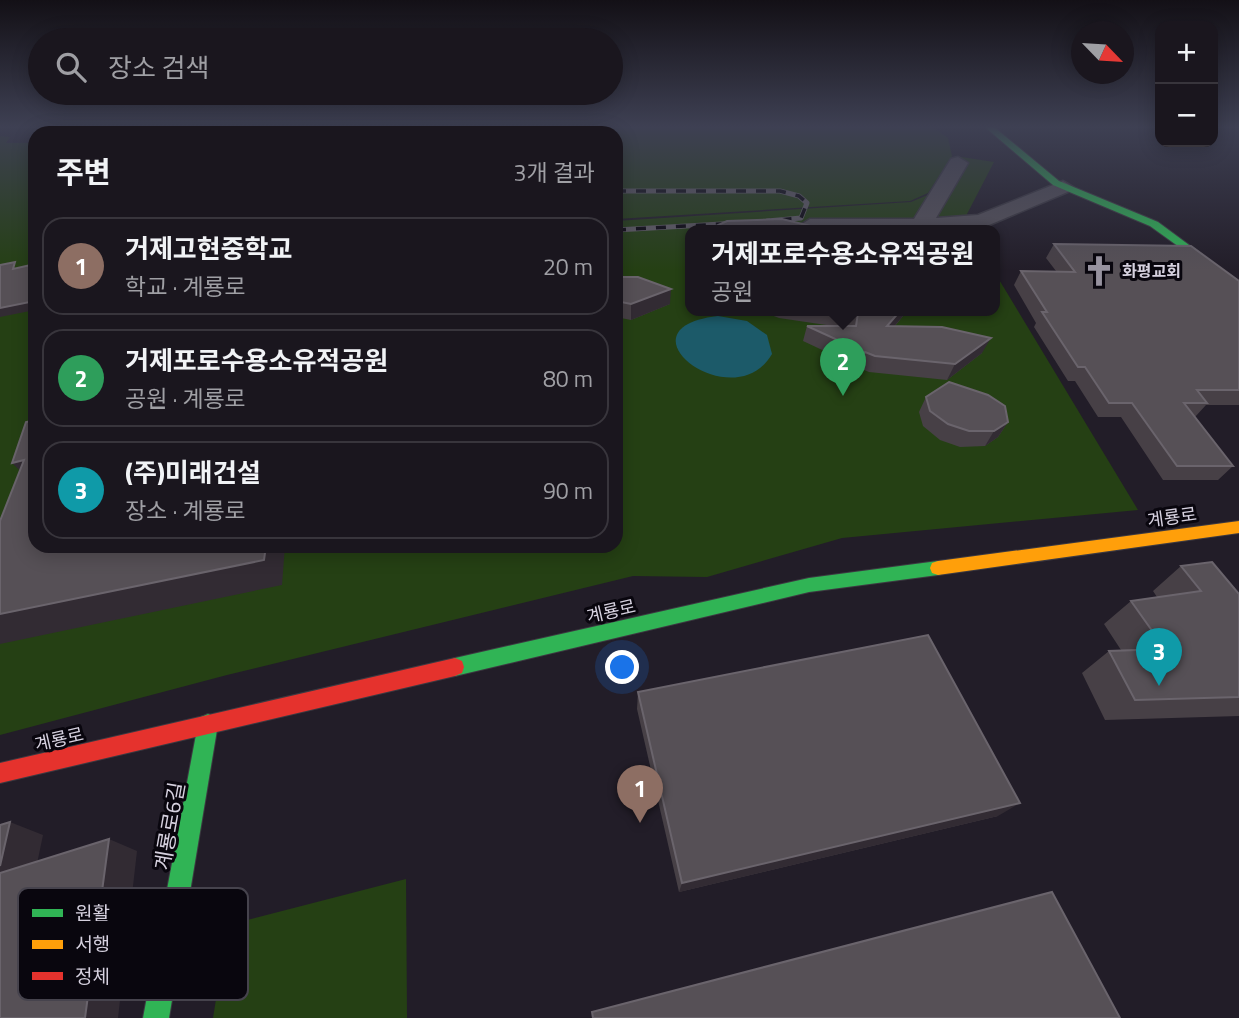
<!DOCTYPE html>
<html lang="ko">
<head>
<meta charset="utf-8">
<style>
	:root { --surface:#1a161e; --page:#27232b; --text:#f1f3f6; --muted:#9f9fa4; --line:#38353c; --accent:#d93025 }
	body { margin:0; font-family:"Titillium Web","Noto Sans KR",sans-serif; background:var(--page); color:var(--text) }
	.controls { position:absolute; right:21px; top:21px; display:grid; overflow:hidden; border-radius:14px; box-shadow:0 4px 18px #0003 }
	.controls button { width:63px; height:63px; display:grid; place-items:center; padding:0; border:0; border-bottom:2px solid var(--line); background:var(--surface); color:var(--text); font:35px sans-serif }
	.compass { position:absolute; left:1071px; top:21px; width:63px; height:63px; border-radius:50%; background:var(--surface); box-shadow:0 4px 18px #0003; rotate:115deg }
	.you { position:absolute; left:623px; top:668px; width:24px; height:24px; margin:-18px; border:5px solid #fff; border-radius:50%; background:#1a73e8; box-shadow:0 0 0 10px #1a73e833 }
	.badge { display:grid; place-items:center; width:46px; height:46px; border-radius:50%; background:var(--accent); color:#fff; font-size:23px; font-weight:700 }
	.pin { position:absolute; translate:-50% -58px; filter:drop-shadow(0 2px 4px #0008) }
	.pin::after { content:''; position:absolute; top:37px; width:24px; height:21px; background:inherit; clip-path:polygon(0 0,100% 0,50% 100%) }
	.popup { position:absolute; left:685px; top:225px; width:315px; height:91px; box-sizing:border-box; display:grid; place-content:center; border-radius:14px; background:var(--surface); filter:drop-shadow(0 2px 5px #0005); font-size:23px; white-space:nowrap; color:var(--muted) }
	.popup b { font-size:26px; color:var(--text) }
	.popup::after { content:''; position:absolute; left:50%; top:100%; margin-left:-14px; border:14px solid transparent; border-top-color:var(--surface) }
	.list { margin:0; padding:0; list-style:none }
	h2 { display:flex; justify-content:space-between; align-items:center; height:91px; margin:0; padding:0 28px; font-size:30px }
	h2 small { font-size:23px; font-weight:400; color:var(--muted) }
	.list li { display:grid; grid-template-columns:46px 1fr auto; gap:21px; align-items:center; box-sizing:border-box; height:98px; margin:0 14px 14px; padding:0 14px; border:2px solid var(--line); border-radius:21px }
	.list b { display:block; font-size:26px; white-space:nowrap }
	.list p { margin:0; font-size:23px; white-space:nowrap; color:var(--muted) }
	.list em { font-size:23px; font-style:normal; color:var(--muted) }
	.icon { flex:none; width:38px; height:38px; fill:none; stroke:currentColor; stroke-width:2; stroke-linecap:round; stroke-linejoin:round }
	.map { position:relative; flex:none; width:1239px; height:1018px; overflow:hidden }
	.search { position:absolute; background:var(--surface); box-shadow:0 4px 18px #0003; left:28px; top:28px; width:595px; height:77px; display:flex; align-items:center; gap:18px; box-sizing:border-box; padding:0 24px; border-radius:38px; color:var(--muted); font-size:26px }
	.panel { position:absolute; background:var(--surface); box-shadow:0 4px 18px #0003; left:28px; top:126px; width:595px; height:427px; border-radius:21px }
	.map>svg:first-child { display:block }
</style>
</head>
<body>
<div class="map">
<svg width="1239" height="1018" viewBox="0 0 1239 1018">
	<rect width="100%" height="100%" fill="#221d28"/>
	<!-- green -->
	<g fill="#254014">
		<polygon points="147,127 932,127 948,138 952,156 928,193 910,201 616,219 616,133 119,133 139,129 163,132 144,128"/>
		<polygon points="0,136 10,137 6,143 35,143 35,546 616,546 616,221 911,202 930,194 955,156 994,162 967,214 974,230 691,230 691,310 995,310 995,273 1138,510 842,538 707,577 633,576 227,675 0,735"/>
		<polygon points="406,879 407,1018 213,1018 228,925"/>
	</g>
	<!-- water -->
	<path fill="#1c5a69" d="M718,316L747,321L767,335L772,354C734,420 612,328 718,316Z"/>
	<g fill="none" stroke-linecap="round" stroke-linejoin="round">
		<defs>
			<polygon id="street" points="958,157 968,163 936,218 978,215 1063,181 1073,187 1070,191 982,228 802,230 799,226 810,219 914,219 951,159"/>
			<g id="fast">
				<polygon points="985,127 994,127 1059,181 1158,222 1239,282 1239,290 1150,226 1053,185"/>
				<polygon points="938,561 944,563 946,568 944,573 938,575 809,592 455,676 448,673 446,667 448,661 455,658 809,578"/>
				<polygon points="208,714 215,717 218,724 169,1018 143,1018 198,724 201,717"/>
			</g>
			<polygon id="slow" points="1239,521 1239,533 938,575 932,573 930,568 932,563 938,561"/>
			<polygon id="jam" points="455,658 462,661 464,667 462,673 455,676 0,783 0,763"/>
		</defs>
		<!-- street casing -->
		<use href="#street" stroke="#3c3941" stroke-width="3"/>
		<!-- fast casing -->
		<use href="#fast" stroke="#3c3941" stroke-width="2"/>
		<!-- slow casing -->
		<use href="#slow" stroke="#3c3941" stroke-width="2"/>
		<!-- jam casing -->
		<use href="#jam" stroke="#3c3941" stroke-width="2"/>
		<!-- street -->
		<use href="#street" fill="#57535b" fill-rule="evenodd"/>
		<!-- fast -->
		<use href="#fast" fill="#30b455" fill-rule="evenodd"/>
		<!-- slow -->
		<use href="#slow" fill="#ff9f0a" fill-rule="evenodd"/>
		<!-- jam -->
		<use href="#jam" fill="#e5322d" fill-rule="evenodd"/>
		<defs>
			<g id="rail">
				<polyline points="168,127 201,133"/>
				<polyline points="616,191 780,191 799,196 807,203 801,218 767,221"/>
				<polyline points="616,230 739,223"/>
			</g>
		</defs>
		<!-- rail casing -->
		<use href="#rail" stroke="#625e66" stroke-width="5"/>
		<!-- rail -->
		<use href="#rail" stroke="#09060e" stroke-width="3.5" stroke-dasharray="10" stroke-linecap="butt"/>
	</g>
	<!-- wall -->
	<g fill="#474046">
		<polygon points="1054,244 1239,281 1239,405 1206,405 1195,417 1233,466 1218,480 1163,480 1121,417 1098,417 1075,381 1068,381 1034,327 1036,323 1014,285 1021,271 1056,271 1046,258"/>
		<polygon points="616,277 670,304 631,320 616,317"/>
		<polygon points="758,310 908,310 895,326 982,353 947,380 869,372 859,368 844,385 848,362 803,341 807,326 833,326 779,318"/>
		<polygon points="926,397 1008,422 998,437 985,446 960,447 940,440 923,426 919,412"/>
		<polygon points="1181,566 1239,594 1239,716 1105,720 1082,673 1109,651 1121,650 1104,624 1131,601 1157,597 1153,591"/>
		<polygon points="638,692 998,816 679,892 637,709"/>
	</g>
	<!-- shaded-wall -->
	<g fill="#322b33">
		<polygon points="671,289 670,304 631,320 631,304"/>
		<polygon points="35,301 35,310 0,317 0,308"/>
		<polygon points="901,310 908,310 881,342 887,326"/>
		<polygon points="991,338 982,353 947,380 955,364"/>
		<polygon points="865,352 859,368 844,385 850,370"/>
		<polygon points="1008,422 998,437 985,446 994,431"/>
		<polygon points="24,460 35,485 12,463"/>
		<polygon points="266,546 285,546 282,585 0,644 0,614"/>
		<polygon points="1020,803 998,816 679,892 682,883"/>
		<polygon points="10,822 43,835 33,883 0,874 0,866"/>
		<polygon points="109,839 137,851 118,1018 85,1018"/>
	</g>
	<!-- building -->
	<g fill="#565056" stroke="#6a646c" stroke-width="2">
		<polygon points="782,219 827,230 707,230 727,221"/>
		<polygon points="1054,244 1191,246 1239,281 1239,390 1197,390 1207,403 1184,403 1233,466 1177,466 1132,403 1109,403 1085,367 1078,367 1042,312 1047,312 1021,271 1075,272"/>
		<polygon points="15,262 13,269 35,264 35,301 0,308 0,265"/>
		<polygon points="616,277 638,277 671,289 631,304 616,301"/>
		<polygon points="836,310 901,310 887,326 942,327 991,338 955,364 875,356 865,352 850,370 853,347 807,326 856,326 858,313"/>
		<polygon points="949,382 988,395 1005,406 1008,422 994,431 969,431 948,424 930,411 926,397"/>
		<polygon points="35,420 35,546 266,546 264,560 0,614 0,521 24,460 12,463 26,422"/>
		<polygon points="1212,562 1239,594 1239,697 1135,700 1109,651 1165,649 1131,601 1201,591 1181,566"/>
		<polygon points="928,635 1020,803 682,883 638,692"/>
		<polygon points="10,822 0,866 0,825"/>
		<polygon points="109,839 85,1018 0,1018 0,873"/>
		<polygon points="1052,892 1120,1018 593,1018 592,1012"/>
	</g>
	<!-- sky -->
	<linearGradient id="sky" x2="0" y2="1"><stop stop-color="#131016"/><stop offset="0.47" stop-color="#3e4053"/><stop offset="1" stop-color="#3e4053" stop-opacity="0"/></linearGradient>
	<rect width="1239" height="270" fill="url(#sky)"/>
	<!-- icons -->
	<defs>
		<symbol id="church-bare" viewBox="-9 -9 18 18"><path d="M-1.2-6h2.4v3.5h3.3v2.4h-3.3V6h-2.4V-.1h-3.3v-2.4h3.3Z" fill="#97929f" stroke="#09060e" stroke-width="2.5" paint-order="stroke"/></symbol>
	</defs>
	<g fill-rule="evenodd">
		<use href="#church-bare" x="1077" y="249" width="44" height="44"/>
	</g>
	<g text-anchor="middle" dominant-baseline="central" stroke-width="6" stroke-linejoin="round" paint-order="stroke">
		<!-- far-poi labels -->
		<g font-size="16" font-weight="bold" fill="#d6d1df" stroke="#09060e" text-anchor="start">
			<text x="1122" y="271">화평교회</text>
		</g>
		<!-- street labels -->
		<g font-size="18" fill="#d6d1df" stroke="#09060e">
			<text transform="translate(1172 517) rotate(-8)">계룡로</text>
			<text transform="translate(611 611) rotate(-13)">계룡로</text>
			<text transform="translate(59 739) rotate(-13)">계룡로</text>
		</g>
		<!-- near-street labels -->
		<g font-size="21" fill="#d6d1df" stroke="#09060e">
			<text transform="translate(169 826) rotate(-80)">계룡로6길</text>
		</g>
	</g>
	<!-- legend -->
	<rect x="18" y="888" width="230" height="112" rx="10" fill="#09060e" stroke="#46434d" stroke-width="2"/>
	<rect x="32" y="909" width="31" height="8" fill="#30b455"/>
	<rect x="32" y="940" width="31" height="9" fill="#ff9f0a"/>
	<rect x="32" y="972" width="31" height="8" fill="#e5322d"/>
	<g font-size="19" fill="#d6d1df">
		<text x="75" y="920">원활</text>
		<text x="75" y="951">서행</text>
		<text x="75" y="983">정체</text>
	</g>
</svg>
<div class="controls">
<button>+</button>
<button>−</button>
</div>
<svg class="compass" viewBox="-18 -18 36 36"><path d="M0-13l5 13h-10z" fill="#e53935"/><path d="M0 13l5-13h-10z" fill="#9f9fa4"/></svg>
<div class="you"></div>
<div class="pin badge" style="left:640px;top:823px;background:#8d6e63">1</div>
<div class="pin badge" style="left:843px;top:396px;background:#2e9e5b">2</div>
<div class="popup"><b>거제포로수용소유적공원</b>공원</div>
<div class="pin badge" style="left:1159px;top:686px;background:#0f9aa8">3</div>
<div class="search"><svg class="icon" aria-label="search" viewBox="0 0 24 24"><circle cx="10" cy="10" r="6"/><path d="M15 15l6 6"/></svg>장소 검색</div>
<section class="panel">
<h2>주변<small>3개 결과</small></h2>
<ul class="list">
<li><span class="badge" style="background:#8d6e63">1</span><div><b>거제고현중학교</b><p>학교 · 계룡로</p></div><em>20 m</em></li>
<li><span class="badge" style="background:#2e9e5b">2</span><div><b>거제포로수용소유적공원</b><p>공원 · 계룡로</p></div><em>80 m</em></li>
<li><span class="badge" style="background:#0f9aa8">3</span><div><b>(주)미래건설</b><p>장소 · 계룡로</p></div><em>90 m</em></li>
</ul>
</section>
</div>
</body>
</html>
